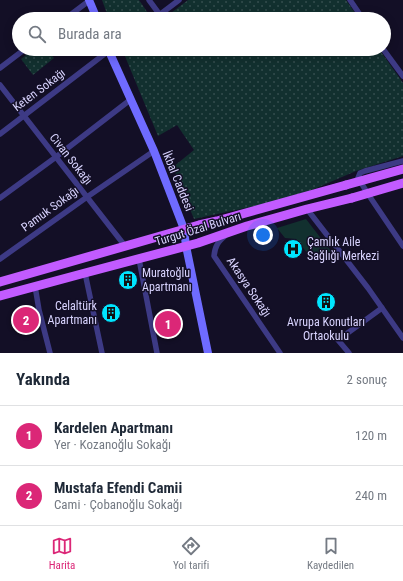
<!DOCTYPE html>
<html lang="tr">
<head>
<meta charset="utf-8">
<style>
	:root { --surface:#fff; --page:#f2f2f3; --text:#1f2937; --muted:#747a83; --line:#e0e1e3; --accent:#db2777 }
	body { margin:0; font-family:"Roboto Condensed",sans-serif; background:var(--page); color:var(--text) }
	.you { position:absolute; left:263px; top:235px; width:14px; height:14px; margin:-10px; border:3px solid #fff; border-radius:50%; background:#1a73e8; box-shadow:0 0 0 6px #1a73e833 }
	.badge { display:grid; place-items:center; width:26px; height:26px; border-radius:50%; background:var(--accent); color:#fff; font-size:13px; font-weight:700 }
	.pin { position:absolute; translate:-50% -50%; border:2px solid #fff; box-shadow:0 1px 4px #0006 }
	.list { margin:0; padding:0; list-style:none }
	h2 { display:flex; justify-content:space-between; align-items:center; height:52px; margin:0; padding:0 16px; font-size:17px }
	h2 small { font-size:13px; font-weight:400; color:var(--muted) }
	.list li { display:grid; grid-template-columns:26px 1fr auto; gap:12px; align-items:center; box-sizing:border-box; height:60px; padding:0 16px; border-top:1px solid var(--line) }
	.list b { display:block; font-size:15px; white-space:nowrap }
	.list p { margin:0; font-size:13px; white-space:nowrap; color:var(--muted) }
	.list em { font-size:13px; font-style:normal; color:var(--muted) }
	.icon { flex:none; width:22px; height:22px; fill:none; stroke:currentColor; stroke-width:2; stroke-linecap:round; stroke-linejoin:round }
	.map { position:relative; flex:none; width:403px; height:353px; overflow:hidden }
	.search { position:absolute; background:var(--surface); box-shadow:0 2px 10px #0003; left:12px; right:12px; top:12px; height:44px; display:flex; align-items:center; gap:10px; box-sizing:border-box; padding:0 14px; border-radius:22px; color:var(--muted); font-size:15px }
	.sheet { height:172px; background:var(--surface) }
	nav { display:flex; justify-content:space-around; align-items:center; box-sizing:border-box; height:56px; border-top:1px solid var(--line); background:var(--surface); font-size:11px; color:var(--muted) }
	nav a { display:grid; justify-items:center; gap:2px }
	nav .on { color:var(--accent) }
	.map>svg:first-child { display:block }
</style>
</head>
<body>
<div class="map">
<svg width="403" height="353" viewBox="0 0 403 353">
	<defs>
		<pattern id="park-dots" width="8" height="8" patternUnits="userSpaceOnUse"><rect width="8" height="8" fill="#12302f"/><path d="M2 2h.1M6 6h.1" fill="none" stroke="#344d4e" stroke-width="1.8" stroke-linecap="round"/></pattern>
	</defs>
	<rect width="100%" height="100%" fill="#130f26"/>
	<!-- grass -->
	<polygon fill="#12302f" points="306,219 333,254 323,262 315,252 311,252 308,254 296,239 285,238 277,228"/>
	<!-- park -->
	<g fill="url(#park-dots)">
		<polygon points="102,0 139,0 152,19 109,19"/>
		<polygon points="188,0 346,0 359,19 163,19"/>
		<polygon points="34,49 46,49 54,58 33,75 21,59"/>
		<polygon points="122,49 379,49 403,83 403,156 356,171 293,198 194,219 173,167 194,150 177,125 158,136"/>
	</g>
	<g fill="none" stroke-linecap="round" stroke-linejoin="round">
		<!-- street -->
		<g stroke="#3d3a85" stroke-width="5.5">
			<polyline points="149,0 160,15"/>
			<polyline points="350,0 363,19"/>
			<polyline points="65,19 90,0"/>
			<polyline points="154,19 179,0"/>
			<polyline points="383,49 403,76"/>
			<polyline points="0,68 25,49"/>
			<polyline points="0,85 125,246"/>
			<polyline points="0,134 111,49"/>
			<polyline points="403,161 365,171 360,173 358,178 370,197 403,246"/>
			<polyline points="0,198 56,157 130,100"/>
			<polyline points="307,209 368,288 403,338"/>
			<path d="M225,236C218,242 215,246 214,256L280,353"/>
			<polyline points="0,259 87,197 154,151"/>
			<polyline points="139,259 157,353"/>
			<polyline points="85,273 102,353"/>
			<polyline points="35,286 39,310 50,353"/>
			<polyline points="349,353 338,340 382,308"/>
		</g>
		<!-- secondary -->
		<g stroke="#6f6bff" stroke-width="8">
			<polyline points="89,0 97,19"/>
			<polyline points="108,49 154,151 184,229 186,246 208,353"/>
		</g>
		<!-- primary -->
		<g stroke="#c25bff" stroke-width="9">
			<polyline points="0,282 199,225 217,221 346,185"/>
			<polyline points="0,296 85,273 198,243 247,226 307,209 352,198"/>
		</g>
		<!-- primary-bridge -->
		<g stroke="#c25bff" stroke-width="9">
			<polyline points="346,185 403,169"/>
			<polyline points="352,198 403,183"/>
		</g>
	</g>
	<!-- icons -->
	<defs>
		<symbol id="hospital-disc" viewBox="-11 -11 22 22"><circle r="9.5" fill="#00e5ff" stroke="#130f26"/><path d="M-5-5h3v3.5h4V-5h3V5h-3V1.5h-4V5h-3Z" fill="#111"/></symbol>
		<symbol id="building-disc" viewBox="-11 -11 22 22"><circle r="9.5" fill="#00e5ff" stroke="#130f26"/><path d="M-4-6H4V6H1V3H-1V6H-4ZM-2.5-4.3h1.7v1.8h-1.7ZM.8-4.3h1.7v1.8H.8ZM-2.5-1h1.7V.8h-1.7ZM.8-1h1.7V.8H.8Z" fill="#111"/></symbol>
	</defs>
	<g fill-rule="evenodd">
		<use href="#hospital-disc" x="282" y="238" width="22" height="22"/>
		<use href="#building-disc" x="117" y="269" width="22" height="22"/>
		<use href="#building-disc" x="315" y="291" width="22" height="22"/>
		<use href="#building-disc" x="100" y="302" width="22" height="22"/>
	</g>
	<g text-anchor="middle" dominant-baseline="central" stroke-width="3" stroke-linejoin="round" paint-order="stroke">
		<!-- street labels -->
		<g font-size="12" fill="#d9d4ff" stroke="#130f26">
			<text transform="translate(39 90) rotate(-37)">Keten Sokağı</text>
			<text transform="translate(71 159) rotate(52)">Civan Sokağı</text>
			<text transform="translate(178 181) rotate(68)">İkbal Caddesi</text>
			<text transform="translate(50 209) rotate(-36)">Pamuk Sokağı</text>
			<text transform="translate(198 229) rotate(-17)">Turgut Özal Bulvarı</text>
			<text transform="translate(249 287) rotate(56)">Akasya Sokağı</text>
		</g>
		<!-- poi labels -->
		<g font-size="12" fill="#d9d4ff" stroke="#130f26" text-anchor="start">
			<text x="307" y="242">Çamlık Aile<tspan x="307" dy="14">Sağlığı Merkezi</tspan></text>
			<text x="142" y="273">Muratoğlu<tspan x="142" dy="14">Apartmanı</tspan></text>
			<text x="97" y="306" text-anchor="end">Celaltürk<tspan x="97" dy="14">Apartmanı</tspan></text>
			<text x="326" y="322" text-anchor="middle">Avrupa Konutları<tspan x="326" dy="14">Ortaokulu</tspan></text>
		</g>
	</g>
</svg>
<div class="you"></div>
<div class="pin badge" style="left:168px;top:324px">1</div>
<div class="pin badge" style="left:26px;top:320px">2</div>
<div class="search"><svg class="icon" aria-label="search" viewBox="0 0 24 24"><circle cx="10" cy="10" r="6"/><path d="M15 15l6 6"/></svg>Burada ara</div>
</div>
<section class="sheet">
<h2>Yakında<small>2 sonuç</small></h2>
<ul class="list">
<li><span class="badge">1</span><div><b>Kardelen Apartmanı</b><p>Yer · Kozanoğlu Sokağı</p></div><em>120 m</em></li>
<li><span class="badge">2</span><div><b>Mustafa Efendi Camii</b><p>Cami · Çobanoğlu Sokağı</p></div><em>240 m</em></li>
</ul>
</section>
<nav>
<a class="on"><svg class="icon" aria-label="map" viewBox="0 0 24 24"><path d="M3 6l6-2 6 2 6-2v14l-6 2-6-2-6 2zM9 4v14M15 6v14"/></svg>Harita</a>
<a><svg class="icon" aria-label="directions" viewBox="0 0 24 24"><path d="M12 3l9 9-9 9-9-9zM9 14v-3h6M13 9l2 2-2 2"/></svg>Yol tarifi</a>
<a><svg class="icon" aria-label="saved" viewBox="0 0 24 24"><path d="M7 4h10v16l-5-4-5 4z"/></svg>Kaydedilen</a>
</nav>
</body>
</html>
